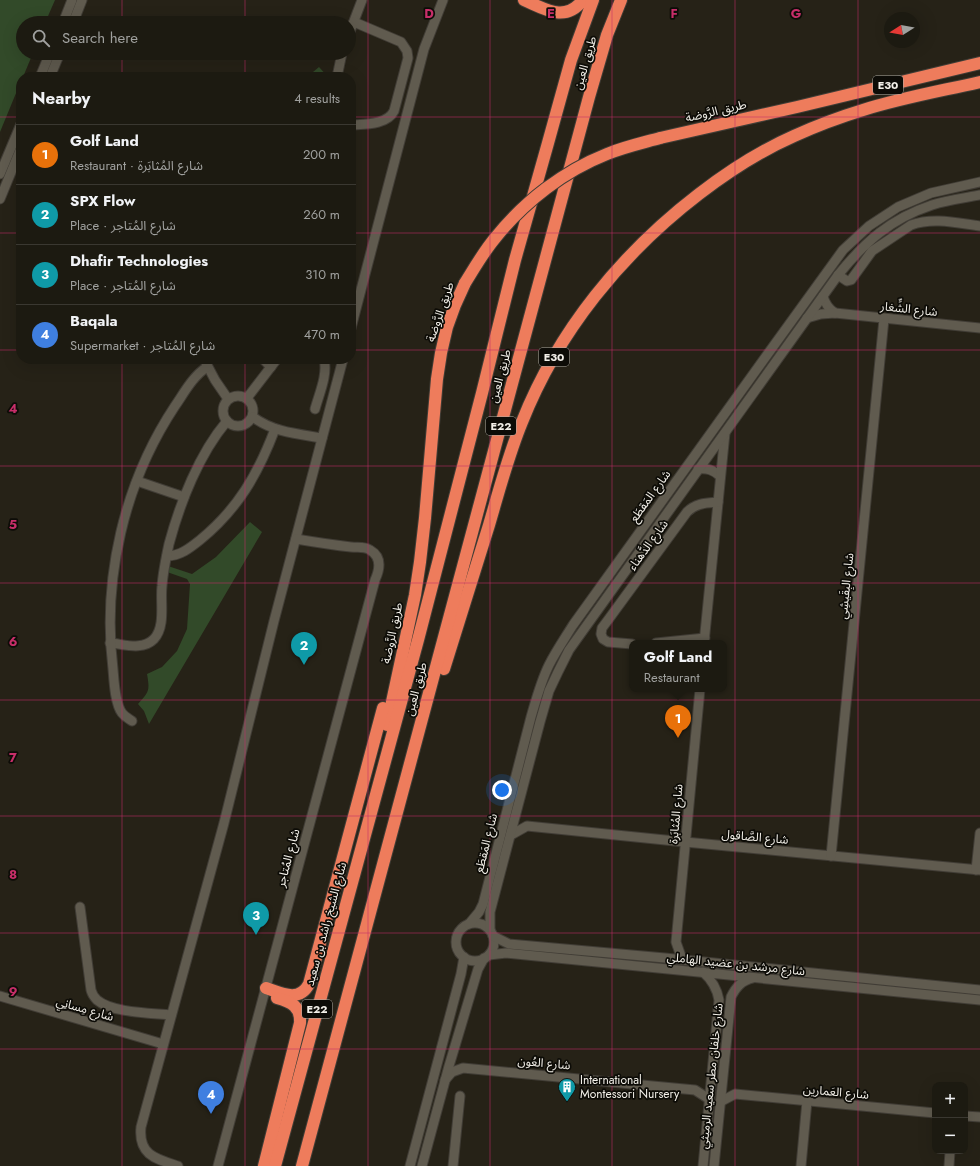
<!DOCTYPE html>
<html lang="en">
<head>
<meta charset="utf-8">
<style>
	:root { --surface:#1c1a11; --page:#25231a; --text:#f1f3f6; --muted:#a0a19f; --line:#3a3831; --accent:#db2777 }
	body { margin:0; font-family:Jost,"Noto Sans Arabic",sans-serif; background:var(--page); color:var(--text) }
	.controls { position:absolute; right:12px; bottom:12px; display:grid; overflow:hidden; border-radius:8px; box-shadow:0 4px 16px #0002 }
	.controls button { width:36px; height:36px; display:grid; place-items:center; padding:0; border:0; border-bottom:1px solid var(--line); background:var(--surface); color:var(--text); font:20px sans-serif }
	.compass { position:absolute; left:884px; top:12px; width:36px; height:36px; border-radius:50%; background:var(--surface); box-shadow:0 4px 16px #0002; rotate:259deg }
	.you { position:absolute; left:502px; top:790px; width:14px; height:14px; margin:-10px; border:3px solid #fff; border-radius:50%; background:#1a73e8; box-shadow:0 0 0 6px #1a73e833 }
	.badge { display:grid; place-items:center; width:26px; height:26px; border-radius:50%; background:var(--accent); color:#fff; font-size:13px; font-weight:700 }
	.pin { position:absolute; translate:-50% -33px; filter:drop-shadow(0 1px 2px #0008) }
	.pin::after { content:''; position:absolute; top:21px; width:14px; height:12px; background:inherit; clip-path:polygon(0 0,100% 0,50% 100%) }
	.popup { position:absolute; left:629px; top:640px; width:98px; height:52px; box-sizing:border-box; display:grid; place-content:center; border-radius:8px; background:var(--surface); filter:drop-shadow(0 1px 3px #0005); font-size:13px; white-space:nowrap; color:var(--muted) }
	.popup b { font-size:15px; color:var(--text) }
	.popup::after { content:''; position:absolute; left:50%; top:100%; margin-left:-8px; border:8px solid transparent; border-top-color:var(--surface) }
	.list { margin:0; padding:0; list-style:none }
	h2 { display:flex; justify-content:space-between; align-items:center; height:52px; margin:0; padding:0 16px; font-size:17px }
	h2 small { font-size:13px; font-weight:400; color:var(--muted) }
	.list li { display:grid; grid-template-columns:26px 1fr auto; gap:12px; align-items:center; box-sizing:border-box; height:60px; padding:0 16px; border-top:1px solid var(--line) }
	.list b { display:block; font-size:15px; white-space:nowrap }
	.list p { margin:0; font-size:13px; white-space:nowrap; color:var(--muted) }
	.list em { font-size:13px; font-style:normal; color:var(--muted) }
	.icon { flex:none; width:22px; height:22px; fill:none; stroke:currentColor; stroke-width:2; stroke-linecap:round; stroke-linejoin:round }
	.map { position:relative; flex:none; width:980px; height:1166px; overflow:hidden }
	.search { position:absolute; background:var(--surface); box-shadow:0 4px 16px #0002; left:16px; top:16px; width:340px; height:44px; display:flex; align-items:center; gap:10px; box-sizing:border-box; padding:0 14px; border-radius:22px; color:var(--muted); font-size:15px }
	.panel { position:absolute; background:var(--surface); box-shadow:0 4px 16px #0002; left:16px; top:72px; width:340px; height:292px; border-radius:16px }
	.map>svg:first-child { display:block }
</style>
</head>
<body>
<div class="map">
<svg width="980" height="1166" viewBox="0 0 980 1166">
	<rect width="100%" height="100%" fill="#262217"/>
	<!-- green -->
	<g fill="#324a29">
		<polygon points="0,0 55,0 45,23 23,23 23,53 33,53 23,77 21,77 21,81 0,132"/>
		<polygon points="319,67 328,77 307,77"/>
		<path d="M250,522L262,532L149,724L144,711L138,704C149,692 150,691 147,674L162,667L177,651L187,629L190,584L187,579L167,572L168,566L192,574L216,557Z"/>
	</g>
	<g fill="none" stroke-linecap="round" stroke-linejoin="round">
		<defs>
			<g id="minor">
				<polyline points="63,23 72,0"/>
				<polyline points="73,23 82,0"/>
				<polyline points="349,34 362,0"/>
				<polyline points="40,77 50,53"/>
				<polyline points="50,77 60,53"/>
				<polyline points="337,77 342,53"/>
				<path d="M351,125C365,124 387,125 394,111L408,58L407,51L401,42L354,22"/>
				<polyline points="0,174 21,124"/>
				<polyline points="0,199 21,148"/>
				<path d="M838,275L847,281L851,280L872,251L911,225C933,217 957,223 980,226"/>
				<path d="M823,296C825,304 829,309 835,313"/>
				<polyline points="807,318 821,314 835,313 980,328"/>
				<polyline points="351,328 424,49 443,0"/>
				<polyline points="204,359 215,380 228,399"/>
				<polyline points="263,359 271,367"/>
				<circle cx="238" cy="411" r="15"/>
				<polyline points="247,398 277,359"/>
				<path d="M315,409C319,394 328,375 324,359"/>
				<path d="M253,417C273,432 298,434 322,438"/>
				<path d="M698,469C708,468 713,470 720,476"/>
				<polyline points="137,481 184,497"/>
				<path d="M167,556C180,556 190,548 200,540C238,509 258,474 275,429"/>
				<path d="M110,643C124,644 142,651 154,639C166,626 160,602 162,586C163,572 166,558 169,544C180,503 199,454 227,421"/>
				<polyline points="656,643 705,638"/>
				<polyline points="704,643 725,433"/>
				<path d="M632,644L608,642L603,639L601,634L602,628L608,620L687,512C696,503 706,503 718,502"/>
				<path d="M132,721C128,718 125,717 122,713C115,704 114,681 113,669C102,579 124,483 175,406C184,393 193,376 207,367"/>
				<polyline points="511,835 527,826 685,842 980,870"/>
				<polyline points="831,856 884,319"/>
				<polyline points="976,870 980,833"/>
				<path d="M80,907L91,990C92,994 94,997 97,1000C112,1013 152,1013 171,1015"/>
				<circle cx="475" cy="942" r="19"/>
				<path d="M469,924L479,912L483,904L531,717C536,700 541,681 549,665C556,651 565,638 573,625L767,355L843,250L869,226L898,207L931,193L980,182"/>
				<path d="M490,930V912L540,722L549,691L558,672L569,650L838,275C865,242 890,219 932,205C948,200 964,198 980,195"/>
				<polyline points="493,936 509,944 665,958 980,990"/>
				<polyline points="489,955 506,953 980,1000"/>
				<polyline points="682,959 676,942 700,689"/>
				<polyline points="0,996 163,1044"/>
				<polyline points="445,1080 452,1072 463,1068 695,1090 709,1099"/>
				<polyline points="720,1102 735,1094 935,1113"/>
				<polyline points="965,1116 980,1117"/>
				<path d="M178,1166C156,1159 138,1155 141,1127L224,823L274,621L343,359"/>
				<path d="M218,1166L375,580C380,569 382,557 370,550C364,546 358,548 351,547C333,545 314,542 296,539"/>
				<polyline points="410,1166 461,974 464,957"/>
				<polyline points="422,1166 449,1066 478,969 484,958"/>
				<polyline points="453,1166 460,1096"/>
				<path d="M703,1166L719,1000C717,988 712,980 703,972"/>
				<path d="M714,1166L731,997C736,987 741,981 753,978"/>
				<polyline points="801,1166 807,1101"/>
				<polyline points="949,1166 950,1151"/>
			</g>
			<g id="highway">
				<path d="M524,0C545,9 565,23 583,0"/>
				<polyline points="660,138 797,107 980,63"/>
				<path d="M444,669C459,621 474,573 489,525C499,491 508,456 522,422C558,331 622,253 699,194C729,171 760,151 794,136C816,126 840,117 863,110C901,98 941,91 980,82"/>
				<polyline points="387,725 415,595 420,562 425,518 437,379 441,353 447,327 455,305 465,283"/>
				<path d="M266,988C281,993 299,1003 309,984L383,708"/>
				<path d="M264,1166L300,1023C301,1006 291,1002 277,998"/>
				<polyline points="275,1166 418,640 482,393 515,260 548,143 571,60 593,0"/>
				<polyline points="302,1166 589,97 607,35 621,0"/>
			</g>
		</defs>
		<!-- minor casing -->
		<use href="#minor" stroke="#413d36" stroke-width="11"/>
		<!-- highway casing -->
		<use href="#highway" stroke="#413d36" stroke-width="14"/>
		<!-- minor -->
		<use href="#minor" stroke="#605b4f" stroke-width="9"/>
		<!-- highway -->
		<use href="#highway" stroke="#ee7c5c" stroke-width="12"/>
		<defs>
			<path id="highway-bridge" d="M465,283C475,267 484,251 496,237C525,201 564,171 607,154C624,147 642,143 660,138"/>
		</defs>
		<!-- highway-bridge casing -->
		<use href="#highway-bridge" stroke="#413d36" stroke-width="14" stroke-linecap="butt"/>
		<!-- highway-bridge -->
		<use href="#highway-bridge" stroke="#ee7c5c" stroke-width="12"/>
	</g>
	<!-- grid -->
	<path fill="none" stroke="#c72e69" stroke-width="1" stroke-opacity="0.55" d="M122,0V23M245,0V23M368,0V1166M490,0V1166M612,0V1166M735,0V1166M858,0V1166M122,53V77M245,53V77M0,117H21M351,117H980M0,233H21M351,233H980M0,350H21M351,350H980M122,359V1166M245,359V1166M0,466H980M0,583H980M0,700H980M0,816H980M0,933H980M0,1049H980"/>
	<!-- icons -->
	<defs>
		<symbol id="building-pin" viewBox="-11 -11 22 30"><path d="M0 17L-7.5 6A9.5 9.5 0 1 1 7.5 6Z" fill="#0f9aa8" stroke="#0d0c07"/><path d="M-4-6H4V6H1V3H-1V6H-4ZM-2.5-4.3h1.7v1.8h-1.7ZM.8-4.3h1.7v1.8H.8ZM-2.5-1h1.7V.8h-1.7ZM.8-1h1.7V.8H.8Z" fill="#fff"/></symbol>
	</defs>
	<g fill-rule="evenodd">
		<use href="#building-pin" x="557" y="1077" width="20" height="27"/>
	</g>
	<g text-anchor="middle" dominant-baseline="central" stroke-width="3.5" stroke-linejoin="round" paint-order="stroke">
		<!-- shield labels -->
		<g fill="#0d0c07" stroke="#aeaca5" stroke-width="1">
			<rect x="873" y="76" width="30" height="18" rx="3"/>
			<rect x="539" y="348" width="30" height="18" rx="3"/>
			<rect x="486" y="417" width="30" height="18" rx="3"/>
			<rect x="302" y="1000" width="30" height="18" rx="3"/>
		</g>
		<g font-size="11" font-weight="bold" fill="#f3f0e9">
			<text x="888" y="85">E30</text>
			<text x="554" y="357">E30</text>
			<text x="501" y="426">E22</text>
			<text x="317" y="1009">E22</text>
		</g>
		<!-- street labels -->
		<g font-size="12" fill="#f3f0e9" stroke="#0d0c07">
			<text transform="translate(585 63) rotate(-74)">طريق العين</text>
			<text transform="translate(716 111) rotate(-13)">طريق الرَّوضة</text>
			<text transform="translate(909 309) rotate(6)">شارع الشِّغار</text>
			<text transform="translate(440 312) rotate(-71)">طريق الرَّوضة</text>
			<text transform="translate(500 376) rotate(-75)">طريق العين</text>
			<text transform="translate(650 496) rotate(-54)">شارع المَقطَع</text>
			<text transform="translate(648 545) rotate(-54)">شارع الدَّهناء</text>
			<text transform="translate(846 586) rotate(-84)">شارع البِقَيشِي</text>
			<text transform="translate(392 633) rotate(-78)">طريق الرَّوضة</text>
			<text transform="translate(416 689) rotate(-75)">طريق العين</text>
			<text transform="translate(676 814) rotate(-85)">شارع المُثابَرة</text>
			<text transform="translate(755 837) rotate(5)">شارع الصَّاقول</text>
			<text transform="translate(486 843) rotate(-76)">شارع المَقطَع</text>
			<text transform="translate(288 858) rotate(-75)">شارع المُتاجر</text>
			<text transform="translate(326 924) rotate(-75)">شارع الشيخ راشد بن سعيد</text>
			<text transform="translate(736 964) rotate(6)">شارع مرشد بن عضيد الهاملي</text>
			<text transform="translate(85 1009) rotate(16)">شارع مِسانِي</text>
			<text transform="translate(544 1063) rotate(5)">شارع العُون</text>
			<text transform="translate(711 1076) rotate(-84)">شارع خلفان مطر سعيد الرميثي</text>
			<text transform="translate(836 1092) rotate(5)">شارع العَمارين</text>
		</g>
		<!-- poi labels -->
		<g font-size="12" fill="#f3f0e9" stroke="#0d0c07" text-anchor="start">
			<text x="580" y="1080">International<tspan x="580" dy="14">Montessori Nursery</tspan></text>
		</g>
	</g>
	<g font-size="13" text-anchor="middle" font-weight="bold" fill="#c72e69" stroke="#0d0c07" stroke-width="3.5" stroke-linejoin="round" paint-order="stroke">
		<text x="429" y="18">D</text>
		<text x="551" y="18">E</text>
		<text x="674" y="18">F</text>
		<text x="796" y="18">G</text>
		<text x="13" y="413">4</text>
		<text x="13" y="529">5</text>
		<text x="13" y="646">6</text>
		<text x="13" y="762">7</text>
		<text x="13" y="879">8</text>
		<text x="13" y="996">9</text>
	</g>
</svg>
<div class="controls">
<button>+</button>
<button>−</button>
</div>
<svg class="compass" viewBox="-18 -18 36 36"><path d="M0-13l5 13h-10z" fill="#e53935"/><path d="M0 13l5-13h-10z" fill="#a0a19f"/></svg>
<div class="you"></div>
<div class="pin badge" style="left:678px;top:738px;background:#e8710a">1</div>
<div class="popup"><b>Golf Land</b>Restaurant</div>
<div class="pin badge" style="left:304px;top:665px;background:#0f9aa8">2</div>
<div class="pin badge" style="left:256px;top:935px;background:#0f9aa8">3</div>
<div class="pin badge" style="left:211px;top:1114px;background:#3f7fe0">4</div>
<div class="search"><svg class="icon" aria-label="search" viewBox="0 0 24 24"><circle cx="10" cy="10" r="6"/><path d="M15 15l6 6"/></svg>Search here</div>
<section class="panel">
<h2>Nearby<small>4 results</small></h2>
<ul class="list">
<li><span class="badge" style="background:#e8710a">1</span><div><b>Golf Land</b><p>Restaurant · شارع المُثابَرة</p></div><em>200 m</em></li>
<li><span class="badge" style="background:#0f9aa8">2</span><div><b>SPX Flow</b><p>Place · شارع المُتاجر</p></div><em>260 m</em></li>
<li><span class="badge" style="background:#0f9aa8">3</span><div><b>Dhafir Technologies</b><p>Place · شارع المُتاجر</p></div><em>310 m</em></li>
<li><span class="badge" style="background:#3f7fe0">4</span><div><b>Baqala</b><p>Supermarket · شارع المُتاجر</p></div><em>470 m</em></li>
</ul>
</section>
</div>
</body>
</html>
